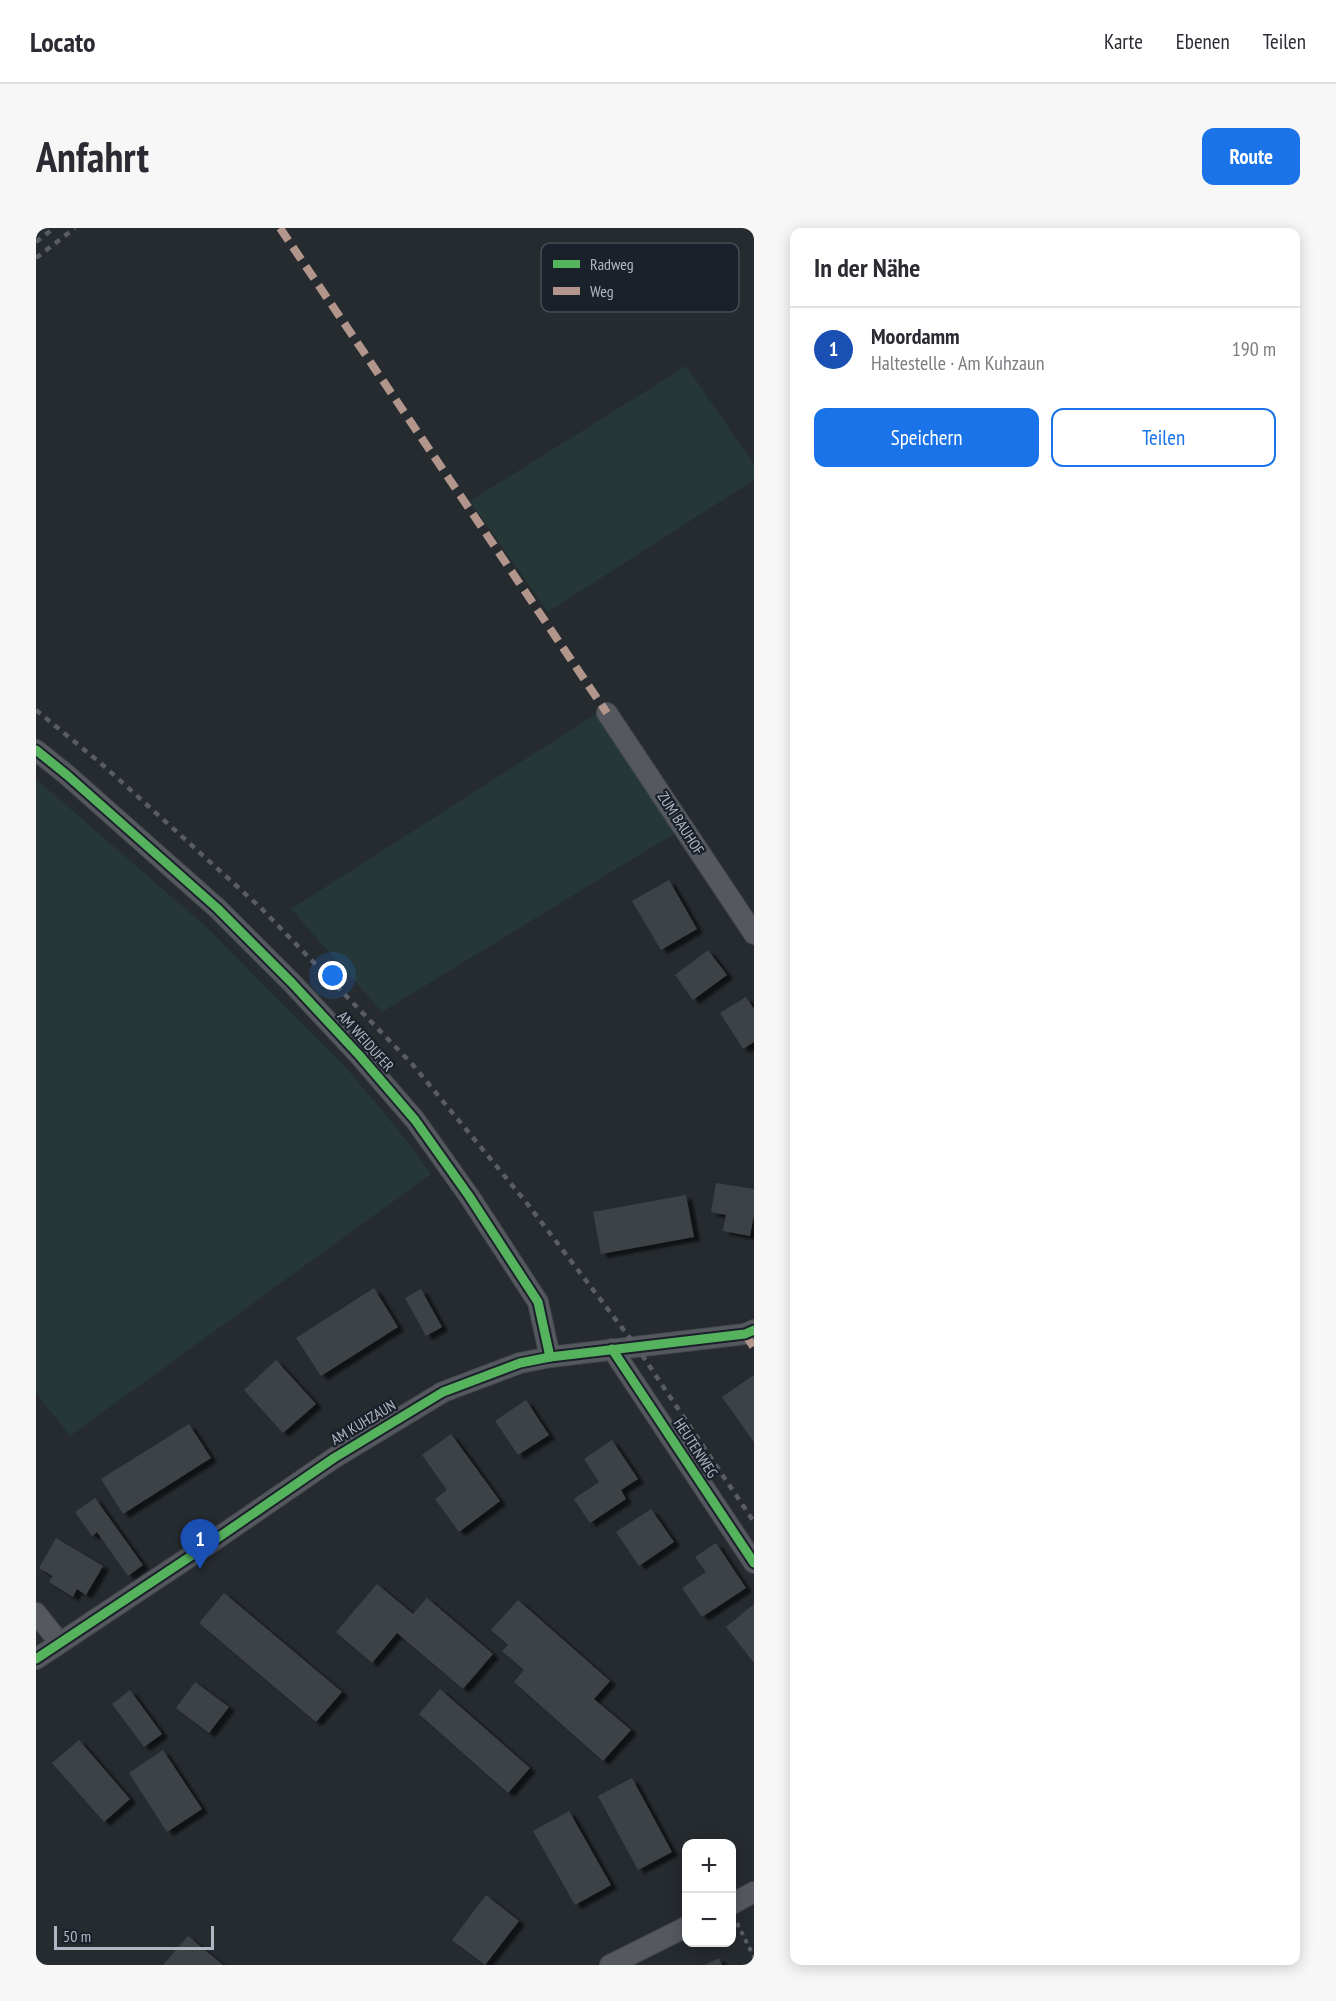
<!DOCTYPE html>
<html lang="de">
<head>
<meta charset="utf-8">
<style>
	:root { --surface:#fff; --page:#f7f7f7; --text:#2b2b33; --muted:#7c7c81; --line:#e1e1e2; --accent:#1a73e8 }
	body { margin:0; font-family:"PT Sans Narrow",sans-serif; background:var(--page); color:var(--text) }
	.controls { position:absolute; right:18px; bottom:18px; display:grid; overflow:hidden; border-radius:12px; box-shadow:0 3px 15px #0003 }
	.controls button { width:54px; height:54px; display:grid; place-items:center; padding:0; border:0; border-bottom:2px solid var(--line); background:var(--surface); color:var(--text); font:30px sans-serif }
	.scale { position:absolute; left:18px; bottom:15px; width:160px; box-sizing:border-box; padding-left:6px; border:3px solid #afb7c2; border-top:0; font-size:16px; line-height:21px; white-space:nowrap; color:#afb7c2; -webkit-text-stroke:4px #1a212a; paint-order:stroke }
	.you { position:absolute; left:297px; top:748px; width:21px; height:21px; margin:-15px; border:4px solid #fff; border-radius:50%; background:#1a73e8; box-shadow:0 0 0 9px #1a73e833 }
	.badge { display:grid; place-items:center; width:39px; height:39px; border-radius:50%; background:var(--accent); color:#fff; font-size:20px; font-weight:700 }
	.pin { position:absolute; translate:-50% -50px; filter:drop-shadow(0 2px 3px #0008) }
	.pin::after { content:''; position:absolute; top:32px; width:21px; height:18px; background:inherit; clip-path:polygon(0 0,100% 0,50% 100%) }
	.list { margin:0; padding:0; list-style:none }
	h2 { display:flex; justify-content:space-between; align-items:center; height:78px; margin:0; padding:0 24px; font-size:26px }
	h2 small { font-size:20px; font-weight:400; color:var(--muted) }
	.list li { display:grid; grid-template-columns:39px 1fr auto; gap:18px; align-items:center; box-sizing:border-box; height:84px; padding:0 24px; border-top:2px solid var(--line) }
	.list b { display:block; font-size:22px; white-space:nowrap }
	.list p { margin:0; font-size:20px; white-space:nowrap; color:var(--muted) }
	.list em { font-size:20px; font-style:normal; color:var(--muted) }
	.actions { display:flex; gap:12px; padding:18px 24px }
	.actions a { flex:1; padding:14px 0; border:2px solid var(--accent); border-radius:12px; text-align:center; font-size:21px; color:var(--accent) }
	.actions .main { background:var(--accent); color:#fff }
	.map { position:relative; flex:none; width:718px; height:1737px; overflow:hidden; border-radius:12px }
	header { display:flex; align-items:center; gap:36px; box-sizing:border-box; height:84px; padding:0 30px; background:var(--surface); border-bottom:2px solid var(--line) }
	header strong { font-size:28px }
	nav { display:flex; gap:33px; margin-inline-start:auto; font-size:21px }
	.intro { display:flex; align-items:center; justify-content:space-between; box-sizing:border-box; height:144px; padding:0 36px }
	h1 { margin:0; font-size:42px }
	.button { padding:15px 27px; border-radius:12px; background:var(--accent); color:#fff; font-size:21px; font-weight:700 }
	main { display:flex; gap:36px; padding:0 36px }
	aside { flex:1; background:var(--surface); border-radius:12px; box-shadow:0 3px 15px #0003 }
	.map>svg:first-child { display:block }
</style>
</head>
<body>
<header>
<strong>Locato</strong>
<nav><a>Karte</a><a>Ebenen</a><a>Teilen</a></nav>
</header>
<div class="intro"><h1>Anfahrt</h1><a class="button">Route</a></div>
<main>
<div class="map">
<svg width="718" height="1737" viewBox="0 0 718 1737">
	<defs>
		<filter id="shadow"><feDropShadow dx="6" dy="4" stdDeviation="1.5" flood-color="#0009"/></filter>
	</defs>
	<rect width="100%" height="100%" fill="#262b30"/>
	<!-- green -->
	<g fill="#263737">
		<polygon points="650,138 718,236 718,252 512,384 434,273"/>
		<polygon points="563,484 641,604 346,784 255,681"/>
		<polygon points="0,551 167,696 313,843 363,903 395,946 34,1208 0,1165"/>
	</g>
	<!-- building -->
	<g fill="#3e4247" filter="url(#shadow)">
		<polygon points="633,652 661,701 625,722 596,673"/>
		<polygon points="672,722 691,747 657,772 639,747"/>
		<polygon points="710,769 718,781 718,814 707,821 684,785"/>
		<polygon points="680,955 718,961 718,987 714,1008 687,1003 690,987 675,984"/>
		<polygon points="650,967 658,1009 565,1026 557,984"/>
		<polygon points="338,1060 362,1099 285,1148 260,1110"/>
		<polygon points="385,1061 406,1099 390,1108 369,1070"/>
		<polygon points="240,1132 280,1176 247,1205 208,1162"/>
		<polygon points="718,1147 718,1214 686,1169"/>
		<polygon points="490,1172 513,1207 482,1227 459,1193"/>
		<polygon points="153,1196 175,1230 87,1286 65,1251"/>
		<polygon points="415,1206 464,1273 423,1304 399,1271 411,1262 386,1227"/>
		<polygon points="576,1212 602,1251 585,1262 590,1271 554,1295 538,1271 563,1254 548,1231"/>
		<polygon points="59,1270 107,1337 92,1348 61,1304 56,1308 39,1284"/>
		<polygon points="615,1281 638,1314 603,1338 580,1304"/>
		<polygon points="20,1310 67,1338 50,1367 41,1361 37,1369 13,1354 17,1348 3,1340"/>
		<polygon points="680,1315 710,1360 666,1389 646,1360 670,1344 659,1329"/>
		<polygon points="341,1356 377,1386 391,1370 457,1426 427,1461 361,1405 336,1435 300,1404"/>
		<polygon points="188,1365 306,1464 280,1494 163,1395"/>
		<polygon points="482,1372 574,1453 558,1471 595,1502 567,1533 478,1454 488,1442 466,1423 472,1417 455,1402"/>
		<polygon points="718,1376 718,1435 690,1399"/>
		<polygon points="159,1454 193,1479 173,1505 140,1480"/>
		<polygon points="404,1461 494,1540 472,1565 383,1486"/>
		<polygon points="94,1462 126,1506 108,1519 76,1476"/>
		<polygon points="43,1512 94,1571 68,1594 16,1535"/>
		<polygon points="127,1522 166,1581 131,1604 93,1545"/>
		<polygon points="596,1550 636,1624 602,1642 562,1568"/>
		<polygon points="533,1583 575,1657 539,1677 497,1603"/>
		<polygon points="450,1667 483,1693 449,1737 416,1712"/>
		<polygon points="152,1708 187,1737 127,1737"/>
		<polygon points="683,1730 686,1737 668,1737"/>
	</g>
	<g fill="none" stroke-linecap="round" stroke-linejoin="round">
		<defs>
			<g id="minor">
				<polyline points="571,485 718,706"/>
				<polyline points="0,522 31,547 181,680 256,755 323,827 379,892 433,968 502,1074 514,1129"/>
				<polyline points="576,1121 718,1335"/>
				<polyline points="0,1385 23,1414"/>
				<polyline points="0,1431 170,1318 298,1230 407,1164 484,1135 514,1129 709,1106 718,1102"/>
				<polyline points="696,1676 718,1664"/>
				<polyline points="574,1737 650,1699"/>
			</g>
		</defs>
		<!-- minor casing -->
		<use href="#minor" stroke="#44474b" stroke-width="22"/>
		<!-- path -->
		<polyline stroke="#595e63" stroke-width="4" stroke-dasharray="4.5 4.5" stroke-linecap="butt" points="701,1695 718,1729"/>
		<!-- minor -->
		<use href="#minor" stroke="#55595f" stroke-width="20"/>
		<!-- rail -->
		<g stroke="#595d63" stroke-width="4.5" stroke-dasharray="6 6" stroke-linecap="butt">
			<polyline points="0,14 18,0"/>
			<polyline points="0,30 39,0"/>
			<polyline points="0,482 68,538 225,680 377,837 490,974 600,1118 718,1294"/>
		</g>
		<!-- quiet -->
		<g stroke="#b2968c" stroke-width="8" stroke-dasharray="15 8" stroke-linecap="butt">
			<polyline points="244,0 571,485"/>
			<polyline points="709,1106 718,1120"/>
		</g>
		<defs>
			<g id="cycleway">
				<polyline points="0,522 31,547 181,680 256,755 323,827 379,892 433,968 502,1074 514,1129"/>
				<polyline points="576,1121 718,1335"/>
				<polyline points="0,1431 170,1318 298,1230 407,1164 484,1135 514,1129 709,1106 718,1102"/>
			</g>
		</defs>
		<!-- cycleway casing -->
		<use href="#cycleway" stroke="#1a212a" stroke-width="13"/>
		<!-- cycleway -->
		<use href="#cycleway" stroke="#56b35d" stroke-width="9"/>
	</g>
	<g text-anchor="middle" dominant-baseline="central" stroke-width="4.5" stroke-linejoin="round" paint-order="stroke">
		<!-- street labels -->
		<g font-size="15" fill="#afb7c2" stroke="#1a212a">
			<text transform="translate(645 595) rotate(57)">ZUM BAUHOF</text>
			<text transform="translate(330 813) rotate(48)">AM WEIDUFER</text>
			<text transform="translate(327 1194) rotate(-31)">AM KUHZAUN</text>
			<text transform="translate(660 1220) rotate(57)">HEUTENWEG</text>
		</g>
	</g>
	<!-- legend -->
	<rect x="505" y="15" width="198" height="69" rx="9" fill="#1a212a" stroke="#474e58" stroke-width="1.5"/>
	<rect x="517" y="32" width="27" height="8" fill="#56b35d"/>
	<rect x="517" y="59" width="27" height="8" fill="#b2968c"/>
	<g font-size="16" fill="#afb7c2">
		<text x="554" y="42">Radweg</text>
		<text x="554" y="69">Weg</text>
	</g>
</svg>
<div class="controls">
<button>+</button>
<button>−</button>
</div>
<div class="scale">50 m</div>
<div class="you"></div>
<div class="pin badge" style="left:164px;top:1341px;background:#1a4fb4">1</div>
</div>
<aside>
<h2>In der Nähe<small></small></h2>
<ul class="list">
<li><span class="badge" style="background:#1a4fb4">1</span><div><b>Moordamm</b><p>Haltestelle · Am Kuhzaun</p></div><em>190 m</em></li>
</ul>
<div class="actions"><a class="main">Speichern</a><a>Teilen</a></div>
</aside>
</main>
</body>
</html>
